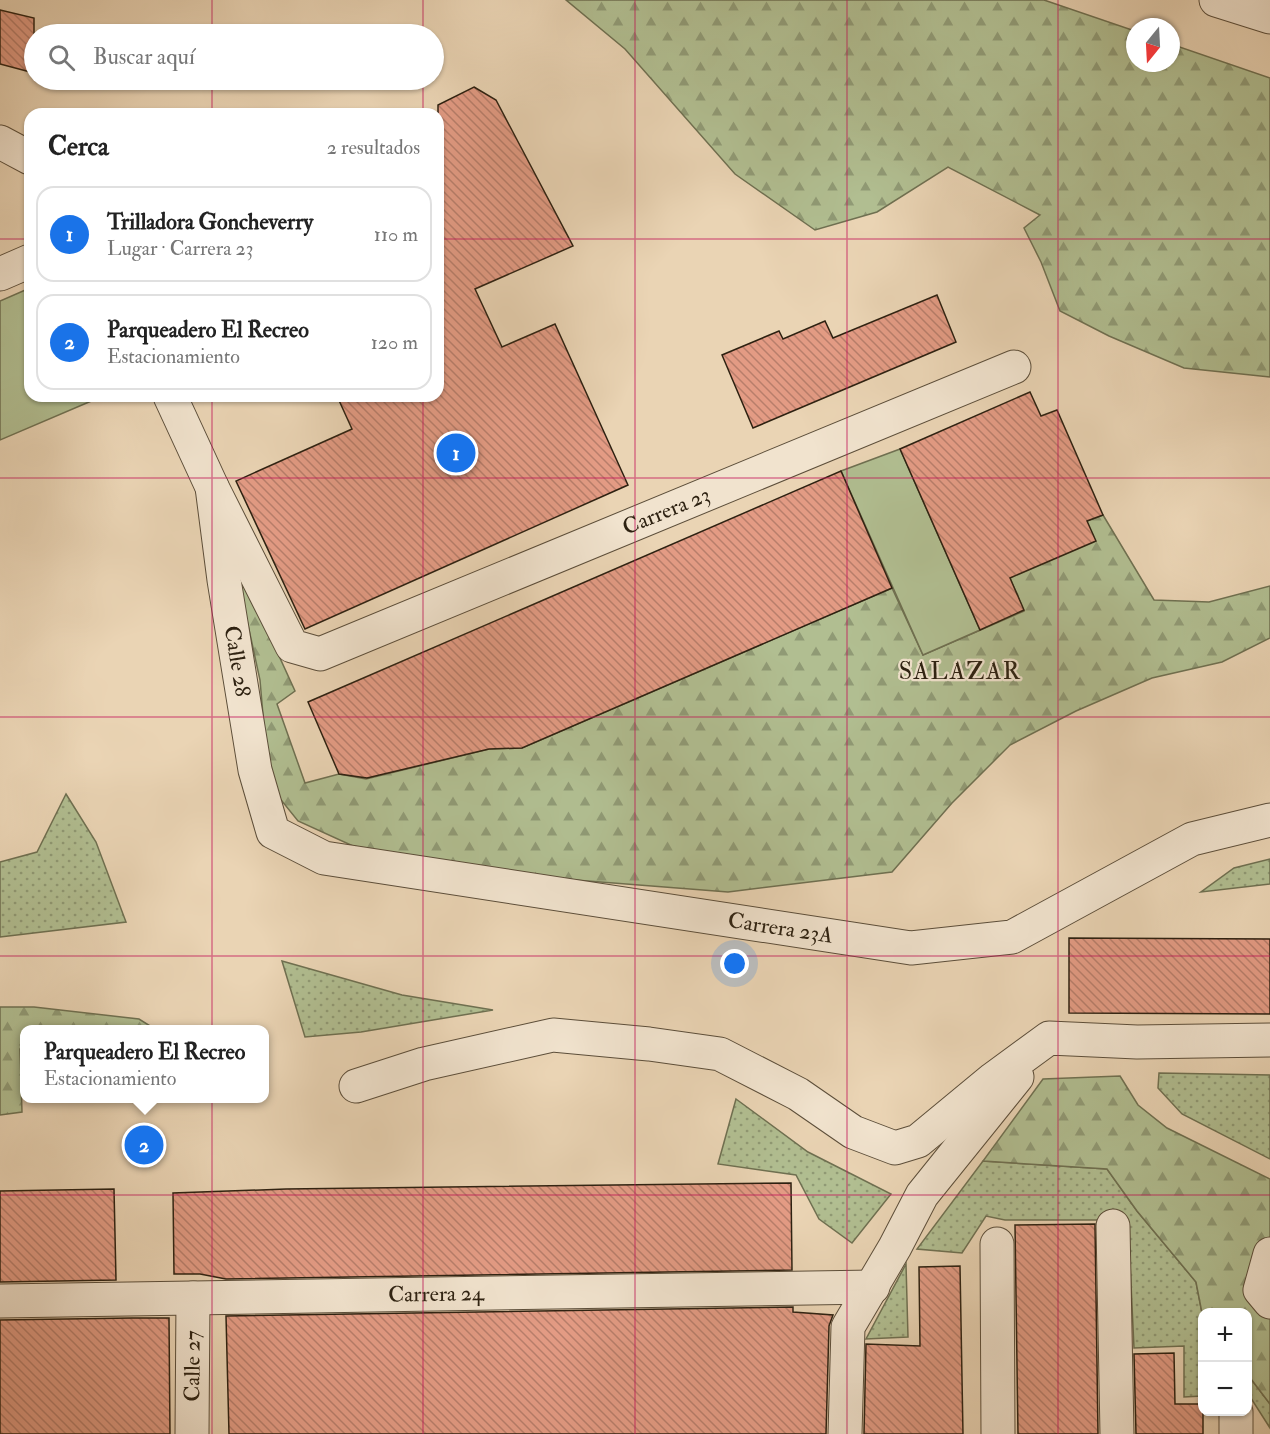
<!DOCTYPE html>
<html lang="es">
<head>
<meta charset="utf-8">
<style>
	:root { --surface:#fff; --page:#f6f6f6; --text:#222; --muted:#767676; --line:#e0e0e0; --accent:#1a73e8 }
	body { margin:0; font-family:"IM FELL Double Pica",serif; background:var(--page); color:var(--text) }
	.controls { position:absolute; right:18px; bottom:18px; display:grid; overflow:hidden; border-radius:12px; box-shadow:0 2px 4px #0004 }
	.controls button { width:54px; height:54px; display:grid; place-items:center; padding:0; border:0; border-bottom:2px solid var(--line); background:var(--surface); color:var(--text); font:30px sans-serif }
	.compass { position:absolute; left:1126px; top:18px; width:54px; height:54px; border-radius:50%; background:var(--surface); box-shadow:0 2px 4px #0004; rotate:198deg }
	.you { position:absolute; left:735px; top:964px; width:21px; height:21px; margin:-15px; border:4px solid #fff; border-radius:50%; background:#1a73e8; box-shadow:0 0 0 9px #1a73e833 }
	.badge { display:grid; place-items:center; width:39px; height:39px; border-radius:50%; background:var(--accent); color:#fff; font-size:20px; font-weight:700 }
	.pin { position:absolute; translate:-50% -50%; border:3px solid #fff; box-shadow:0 2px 6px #0006 }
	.popup { position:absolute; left:20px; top:1025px; width:249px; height:78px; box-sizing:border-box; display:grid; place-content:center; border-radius:12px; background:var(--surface); filter:drop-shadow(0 2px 4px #0005); font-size:20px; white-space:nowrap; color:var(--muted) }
	.popup b { font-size:22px; color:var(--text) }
	.popup::after { content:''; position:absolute; left:50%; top:100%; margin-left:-12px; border:12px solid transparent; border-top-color:var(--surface) }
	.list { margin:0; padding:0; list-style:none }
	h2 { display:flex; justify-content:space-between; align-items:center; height:78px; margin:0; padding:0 24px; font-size:26px }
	h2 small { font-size:20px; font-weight:400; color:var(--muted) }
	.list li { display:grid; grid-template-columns:39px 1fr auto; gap:18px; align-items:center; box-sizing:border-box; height:96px; margin:0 12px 12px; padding:0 12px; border:2px solid var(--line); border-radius:18px }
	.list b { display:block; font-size:22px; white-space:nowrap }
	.list p { margin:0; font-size:20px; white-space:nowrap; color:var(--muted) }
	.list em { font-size:20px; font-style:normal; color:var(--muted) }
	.icon { flex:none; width:33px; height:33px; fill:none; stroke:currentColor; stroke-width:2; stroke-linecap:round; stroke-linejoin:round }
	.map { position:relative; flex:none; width:1270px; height:1434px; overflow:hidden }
	.search { position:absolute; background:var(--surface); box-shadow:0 2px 4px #0004; left:24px; top:24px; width:420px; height:66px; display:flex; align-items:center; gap:15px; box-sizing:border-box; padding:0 21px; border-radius:33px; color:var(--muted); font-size:22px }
	.panel { position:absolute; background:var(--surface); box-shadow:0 2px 4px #0004; left:24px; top:108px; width:420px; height:294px; border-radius:18px }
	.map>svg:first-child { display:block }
</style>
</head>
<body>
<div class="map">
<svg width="1270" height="1434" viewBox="0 0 1270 1434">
	<defs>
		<pattern id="grass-dots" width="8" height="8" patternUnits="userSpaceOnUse" patternTransform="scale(1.5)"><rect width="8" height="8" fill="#b1be91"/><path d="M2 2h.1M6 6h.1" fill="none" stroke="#909a75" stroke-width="1.8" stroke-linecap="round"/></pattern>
		<pattern id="forest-firs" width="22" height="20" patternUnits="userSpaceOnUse" patternTransform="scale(1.5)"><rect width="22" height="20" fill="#b1be91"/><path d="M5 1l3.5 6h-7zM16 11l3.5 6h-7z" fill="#909a75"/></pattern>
		<pattern id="building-back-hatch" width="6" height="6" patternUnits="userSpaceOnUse" patternTransform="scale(1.5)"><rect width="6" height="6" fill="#e39b84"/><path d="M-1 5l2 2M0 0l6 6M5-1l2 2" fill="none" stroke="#b87e6b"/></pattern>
	</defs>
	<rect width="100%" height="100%" fill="#ead4b4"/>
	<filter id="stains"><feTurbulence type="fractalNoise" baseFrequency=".00333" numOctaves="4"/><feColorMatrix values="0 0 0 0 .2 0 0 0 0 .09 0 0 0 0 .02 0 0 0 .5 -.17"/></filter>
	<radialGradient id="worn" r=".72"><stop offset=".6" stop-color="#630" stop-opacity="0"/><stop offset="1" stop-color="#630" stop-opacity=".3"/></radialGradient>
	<!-- grass -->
	<g fill="url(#grass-dots)" stroke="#6f7051" stroke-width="1.5">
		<polygon points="66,794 96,842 126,922 0,937 0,862 37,852"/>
		<polygon points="1270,859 1270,884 1201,892 1234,868"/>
		<polygon points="282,961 402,995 493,1010 361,1032 305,1037"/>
		<polygon points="1159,1073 1270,1075 1270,1159 1182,1114 1158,1088"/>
		<polygon points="736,1099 808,1152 891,1194 852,1243 819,1219 796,1175 718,1164"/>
		<polygon points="983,1161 1107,1169 1137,1211 1196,1282 1202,1313 1202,1396 1184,1397 1184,1346 1134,1348 1128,1220 1005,1220 986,1216 962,1253 917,1249"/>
		<polygon points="906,1264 908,1337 866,1339"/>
		<polygon points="1248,1375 1270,1404 1270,1428 1249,1395 1248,1395"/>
	</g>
	<!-- forest -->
	<g fill="url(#forest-firs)" stroke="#6f7051" stroke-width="1.5">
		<polygon points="566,0 1044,0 1135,31 1135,63 1171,63 1171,44 1270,78 1270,377 1184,368 1109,336 1060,311 1041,262 1024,228 1040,215 948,167 877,212 815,230 735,174 625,49"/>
		<polygon points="1103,515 1154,600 1209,602 1270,586 1270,638 1222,662 1152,678 1076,711 1010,745 952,803 892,872 728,892 537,877 353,846 298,821 269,785 260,680 238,579 243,577 295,691 277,704 305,783 339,774 366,779 489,749 522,748 892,588 923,655 1024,611 1010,578 1087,521"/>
		<polygon points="0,1007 34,1007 139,1019 155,1029 24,1030 24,1047 20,1049 22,1112 0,1115"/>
		<polygon points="1120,1076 1138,1105 1167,1128 1270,1179 1270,1404 1248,1375 1248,1312 1202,1313 1196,1282 1137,1211 1107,1169 983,1161 1043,1079"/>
	</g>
	<!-- pitch -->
	<g fill="#b1be91" stroke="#6f7051" stroke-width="1.5">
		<polygon points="30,288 30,396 95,396 96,399 0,440 0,301"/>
		<polygon points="900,449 980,630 923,655 841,471"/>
	</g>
	<!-- building -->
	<g fill="url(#building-back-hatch)" stroke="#2d2111" stroke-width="1.5">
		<polygon points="0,10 34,18 34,73 0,64"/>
		<polygon points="474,87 496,100 573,246 475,289 502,347 555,324 628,485 305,629 236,481 352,429 337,396 438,396 438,105"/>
		<polygon points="937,295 956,342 753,428 722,355 779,331 783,339 825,321 833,338"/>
		<polygon points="1030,392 1041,416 1057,410 1103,515 1087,521 1096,541 1010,578 1024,610 980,630 900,449"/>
		<polygon points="841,471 892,588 522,748 489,749 367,778 339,774 308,702"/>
		<polygon points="1069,938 1270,939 1270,1014 1069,1013"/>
		<polygon points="791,1183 792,1270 226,1279 200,1274 174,1274 173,1193 286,1189"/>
		<polygon points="114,1189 116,1280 0,1282 0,1191"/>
		<polygon points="1095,1224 1098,1434 1018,1434 1015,1225"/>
		<polygon points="960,1266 963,1434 864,1434 866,1344 920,1346 919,1267"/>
		<polygon points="793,1307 793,1312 833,1315 829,1326 826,1434 229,1434 226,1316"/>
		<polygon points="132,1318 169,1318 170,1434 0,1434 0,1320"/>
		<polygon points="1174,1353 1175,1404 1203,1404 1203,1434 1136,1434 1134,1354"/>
	</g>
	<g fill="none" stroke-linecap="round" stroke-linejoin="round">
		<defs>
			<g id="minor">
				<polyline points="1216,0 1270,17"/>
				<polyline points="0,142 30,158"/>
				<polyline points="0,274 30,261"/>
				<path id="s1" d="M170,396L212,487L292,646L320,654L1014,367"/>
				<path id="s2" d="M212,487L224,580L255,770L273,832L324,858L911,948L1012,937L1192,839L1270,820"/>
				<polyline points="356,1086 424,1064 553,1035 649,1044 720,1054 798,1094 853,1132 895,1148 918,1141 993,1079 1049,1038 1137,1042 1270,1040"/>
				<polyline points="1113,1226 1117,1434"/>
				<polyline points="997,1244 998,1434"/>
				<polyline points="1270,1254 1260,1290 1270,1302"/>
				<path id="s3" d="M0,1301L873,1287"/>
				<polyline points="1236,1412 1236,1434"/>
				<path id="s4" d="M192,1434L193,1298"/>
				<polyline points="845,1434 848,1327 895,1247 922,1195 1017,1077"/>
			</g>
		</defs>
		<!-- minor casing -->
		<use href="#minor" stroke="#5c4e3a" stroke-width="35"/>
		<!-- minor -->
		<use href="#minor" stroke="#f1e3ce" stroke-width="33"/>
	</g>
	<!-- grid -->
	<path fill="none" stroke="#c2185b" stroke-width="1.5" stroke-opacity="0.55" d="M212,0V34M423,0V34M635,0V1434M847,0V1434M1058,0V1434M212,80V114M423,80V114M0,239H30M438,239H1270M212,396V1434M423,396V1434M0,478H1270M0,717H1270M0,956H1270M0,1195H1270"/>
	<g text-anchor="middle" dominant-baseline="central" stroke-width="4.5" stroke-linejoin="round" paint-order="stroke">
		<!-- street labels -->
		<g font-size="22" fill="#2d2111" stroke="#f1e3ce">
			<text stroke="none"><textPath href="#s1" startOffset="682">Carrera 23</textPath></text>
			<text stroke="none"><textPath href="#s2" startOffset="176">Calle 28</textPath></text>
			<text stroke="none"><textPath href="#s2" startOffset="870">Carrera 23A</textPath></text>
			<text stroke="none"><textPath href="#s3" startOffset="436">Carrera 24</textPath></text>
			<text stroke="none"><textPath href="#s4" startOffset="68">Calle 27</textPath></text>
		</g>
		<!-- neighbourhood labels -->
		<g font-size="24" letter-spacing="1.5" fill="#2d2111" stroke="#f1e3ce">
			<text x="960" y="671">SALAZAR</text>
		</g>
	</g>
	<rect width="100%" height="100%" filter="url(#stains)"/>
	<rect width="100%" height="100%" fill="url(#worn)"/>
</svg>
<div class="controls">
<button>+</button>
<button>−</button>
</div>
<svg class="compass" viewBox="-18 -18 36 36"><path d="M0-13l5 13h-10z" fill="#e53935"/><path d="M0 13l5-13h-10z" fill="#767676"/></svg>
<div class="you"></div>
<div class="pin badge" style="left:456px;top:453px">1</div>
<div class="pin badge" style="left:144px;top:1145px">2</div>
<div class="popup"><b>Parqueadero El Recreo</b>Estacionamiento</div>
<div class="search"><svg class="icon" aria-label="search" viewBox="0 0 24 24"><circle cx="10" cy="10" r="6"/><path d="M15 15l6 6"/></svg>Buscar aquí</div>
<section class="panel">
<h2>Cerca<small>2 resultados</small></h2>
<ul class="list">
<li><span class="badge">1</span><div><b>Trilladora Goncheverry</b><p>Lugar · Carrera 23</p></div><em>110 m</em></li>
<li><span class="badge">2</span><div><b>Parqueadero El Recreo</b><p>Estacionamiento</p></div><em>120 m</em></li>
</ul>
</section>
</div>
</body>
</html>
